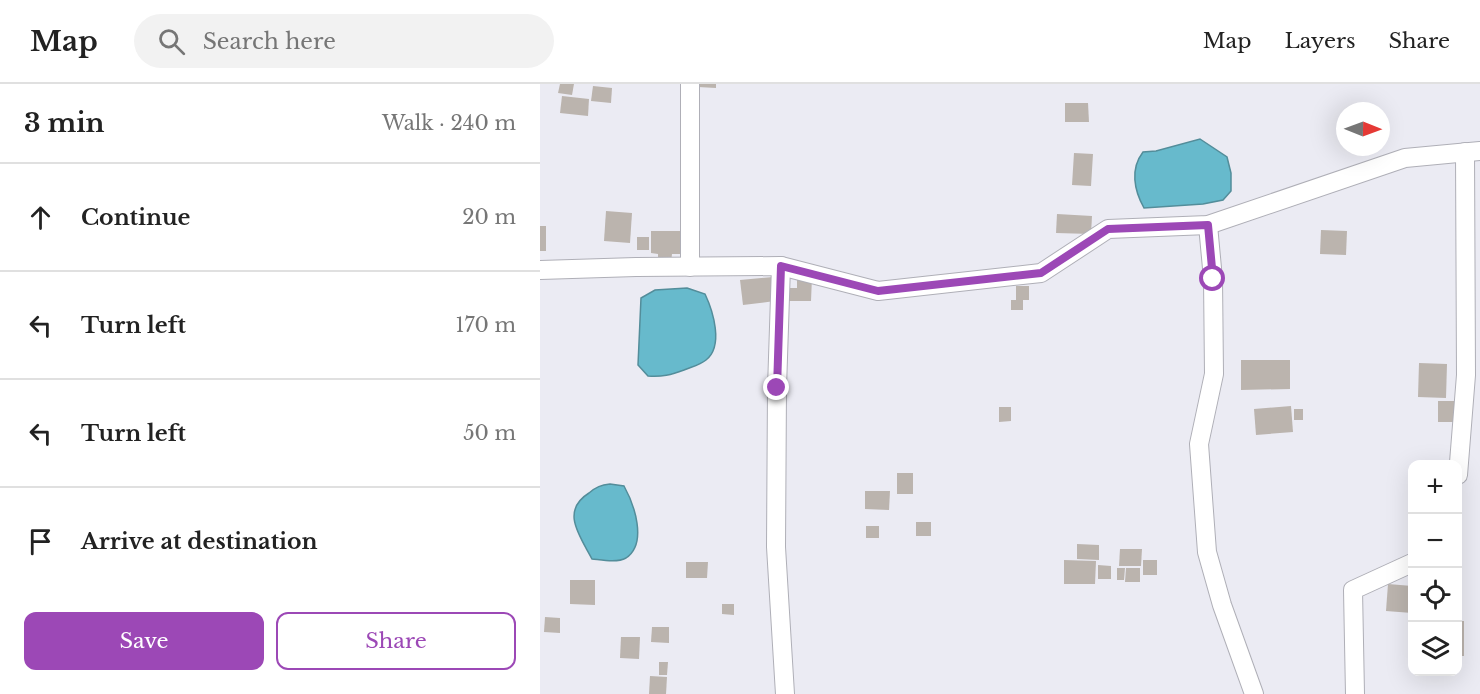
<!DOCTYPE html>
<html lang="en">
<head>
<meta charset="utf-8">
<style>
	:root { --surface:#fff; --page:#f2f2f2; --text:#222; --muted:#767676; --line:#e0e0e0; --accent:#9c48b6 }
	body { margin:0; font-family:"Libre Baskerville",serif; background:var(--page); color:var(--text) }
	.controls { position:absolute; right:18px; bottom:18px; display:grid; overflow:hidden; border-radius:12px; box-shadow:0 6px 24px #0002 }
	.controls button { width:54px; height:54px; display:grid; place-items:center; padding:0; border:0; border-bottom:2px solid var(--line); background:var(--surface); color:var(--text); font:30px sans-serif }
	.compass { position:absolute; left:796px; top:18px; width:54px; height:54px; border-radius:50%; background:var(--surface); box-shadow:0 6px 24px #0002; rotate:91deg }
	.stop { position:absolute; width:18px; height:18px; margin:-14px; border:4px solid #9c48b6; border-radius:50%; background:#fff }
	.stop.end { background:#9c48b6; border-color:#fff; box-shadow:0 2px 6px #0008 }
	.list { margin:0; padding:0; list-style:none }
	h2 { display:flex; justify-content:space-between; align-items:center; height:78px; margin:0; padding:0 24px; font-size:26px }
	h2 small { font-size:20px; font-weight:400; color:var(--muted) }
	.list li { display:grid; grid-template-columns:39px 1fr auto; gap:18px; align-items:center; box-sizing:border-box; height:108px; padding:0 24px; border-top:2px solid var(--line) }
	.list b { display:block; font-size:22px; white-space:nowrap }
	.list em { font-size:20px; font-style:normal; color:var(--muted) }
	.actions { display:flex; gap:12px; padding:18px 24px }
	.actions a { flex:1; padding:14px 0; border:2px solid var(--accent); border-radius:12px; text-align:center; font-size:21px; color:var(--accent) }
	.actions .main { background:var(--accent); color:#fff }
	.icon { flex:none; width:33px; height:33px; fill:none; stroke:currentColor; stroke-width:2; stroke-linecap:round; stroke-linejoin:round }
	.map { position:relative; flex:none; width:940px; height:610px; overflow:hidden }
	header { display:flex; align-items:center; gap:36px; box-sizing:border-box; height:84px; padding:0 30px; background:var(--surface); border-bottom:2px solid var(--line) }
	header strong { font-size:28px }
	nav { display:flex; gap:33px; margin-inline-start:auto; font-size:21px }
	.search { width:420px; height:54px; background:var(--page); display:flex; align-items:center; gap:15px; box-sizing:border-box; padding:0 21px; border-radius:33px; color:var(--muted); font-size:22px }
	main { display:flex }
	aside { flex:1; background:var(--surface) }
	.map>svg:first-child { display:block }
</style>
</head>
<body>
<header>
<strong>Map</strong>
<div class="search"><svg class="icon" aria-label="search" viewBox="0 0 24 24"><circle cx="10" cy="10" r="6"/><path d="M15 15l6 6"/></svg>Search here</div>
<nav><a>Map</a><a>Layers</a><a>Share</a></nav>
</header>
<main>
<aside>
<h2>3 min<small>Walk · 240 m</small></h2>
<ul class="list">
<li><svg class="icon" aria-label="ahead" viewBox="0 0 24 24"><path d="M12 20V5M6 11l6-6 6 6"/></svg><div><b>Continue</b></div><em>20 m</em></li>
<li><svg class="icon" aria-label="left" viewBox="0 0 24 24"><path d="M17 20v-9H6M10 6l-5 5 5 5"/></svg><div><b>Turn left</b></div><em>170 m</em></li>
<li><svg class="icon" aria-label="left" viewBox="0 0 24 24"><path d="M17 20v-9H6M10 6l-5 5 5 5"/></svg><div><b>Turn left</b></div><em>50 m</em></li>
<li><svg class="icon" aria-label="arrive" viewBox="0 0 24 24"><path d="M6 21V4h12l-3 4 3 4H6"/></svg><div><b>Arrive at destination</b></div></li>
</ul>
<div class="actions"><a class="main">Save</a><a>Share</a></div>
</aside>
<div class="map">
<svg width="940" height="610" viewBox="0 0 940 610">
	<rect width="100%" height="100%" fill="#ebebf3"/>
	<!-- water -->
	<g fill="#67bacc" stroke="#538d9a" stroke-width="1.5">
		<path d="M660,55L687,73L691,89V107L683,116L663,120L604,124C594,106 590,85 603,68L616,67Z"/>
		<path d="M147,204L165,210C173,227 184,262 166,276C160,281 151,283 144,286C131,291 122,293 108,292L98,281L101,214L115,206Z"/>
		<path d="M70,400L84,402C94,420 108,459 86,474C77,479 62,476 52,475C40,452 20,427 49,409C56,403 61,401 70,400Z"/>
	</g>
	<!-- building -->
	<g fill="#bbb4ae">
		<polygon points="20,0 34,0 32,11 18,9"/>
		<polygon points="158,0 176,0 176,4 158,3"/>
		<polygon points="53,2 72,4 71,19 51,17"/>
		<polygon points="22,12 49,15 48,32 20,29"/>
		<polygon points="525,19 548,19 549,38 525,38"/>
		<polygon points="534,69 553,70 551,102 532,101"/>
		<polygon points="66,127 92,129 90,159 64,157"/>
		<polygon points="517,130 552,132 551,150 516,149"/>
		<rect x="0" y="142" width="6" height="25"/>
		<polygon points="781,146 807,147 806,171 780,170"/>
		<polygon points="111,147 141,147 141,170 132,170 131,179 118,179 118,170 111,169"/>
		<rect x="97" y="153" width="12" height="13"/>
		<polygon points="233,193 235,217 203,221 200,196"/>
		<polygon points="257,193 272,193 271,217 242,217 242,204 257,204"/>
		<polygon points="476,202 489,202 489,216 483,216 483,226 471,226 471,216 476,216"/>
		<polygon points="701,276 750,276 750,305 701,306"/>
		<polygon points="879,279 907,280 906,314 878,313"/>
		<rect x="898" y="317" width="16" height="21"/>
		<polygon points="751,322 753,348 716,351 714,325"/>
		<polygon points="459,323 471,323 471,337 459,338"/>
		<rect x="754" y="325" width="9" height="11"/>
		<rect x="357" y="389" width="16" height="21"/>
		<polygon points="325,407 350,407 349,426 325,425"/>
		<rect x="376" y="438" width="15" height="14"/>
		<rect x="326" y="442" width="13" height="12"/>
		<polygon points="537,460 559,461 559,476 537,475"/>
		<polygon points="580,465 602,465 601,482 579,482"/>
		<polygon points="918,475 921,475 919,503 918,503"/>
		<polygon points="524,476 556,477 555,500 524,500"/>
		<rect x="603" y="476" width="14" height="15"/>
		<polygon points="146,478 168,478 167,494 146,494"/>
		<polygon points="558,481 571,482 571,495 558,495"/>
		<polygon points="577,484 585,484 584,496 577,496"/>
		<polygon points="586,484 600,484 600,498 585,498"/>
		<polygon points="30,496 55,496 55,521 30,520"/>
		<polygon points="848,500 872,502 872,529 846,527"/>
		<polygon points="182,520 194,520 194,531 182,530"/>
		<polygon points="5,533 20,534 20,549 4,548"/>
		<rect x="918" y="537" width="6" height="35"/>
		<polygon points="112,543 129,543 129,559 111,558"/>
		<polygon points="81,553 100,553 99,575 80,574"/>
		<polygon points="119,578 128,578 127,591 119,591"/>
		<polygon points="110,592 127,593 126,610 109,610"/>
	</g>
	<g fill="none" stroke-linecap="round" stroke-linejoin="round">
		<defs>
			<g id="minor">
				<polyline points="150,0 150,183"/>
				<polyline points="668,141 673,195 674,290 659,360 667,468 682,521 714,610"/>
				<polyline points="241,182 237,304 236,463 245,610"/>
				<polyline points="0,186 96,183 241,182 338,207 501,189 568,145 668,141 865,74 940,67"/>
				<polyline points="918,391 926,291 925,68"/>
				<polyline points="815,610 813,506 872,479"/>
			</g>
		</defs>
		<!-- minor casing -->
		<use href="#minor" stroke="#afafb7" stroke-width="20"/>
		<!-- minor -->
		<use href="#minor" stroke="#fff" stroke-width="18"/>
	</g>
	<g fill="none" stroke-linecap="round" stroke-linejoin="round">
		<!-- route -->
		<polyline stroke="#9c48b6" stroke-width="8" points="237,304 241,182 338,207 501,189 568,145 668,141 673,195"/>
	</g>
</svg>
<div class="controls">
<button>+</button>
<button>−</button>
<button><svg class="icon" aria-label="locate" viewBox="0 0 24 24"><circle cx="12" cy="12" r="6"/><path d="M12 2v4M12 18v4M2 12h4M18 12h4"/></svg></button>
<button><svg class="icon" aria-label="layers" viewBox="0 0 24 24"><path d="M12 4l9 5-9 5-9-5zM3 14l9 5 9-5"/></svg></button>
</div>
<svg class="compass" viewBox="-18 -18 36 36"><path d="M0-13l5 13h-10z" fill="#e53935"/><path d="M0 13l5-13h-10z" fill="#767676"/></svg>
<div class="stop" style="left:673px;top:195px"></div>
<div class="stop end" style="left:237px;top:304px"></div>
</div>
</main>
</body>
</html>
